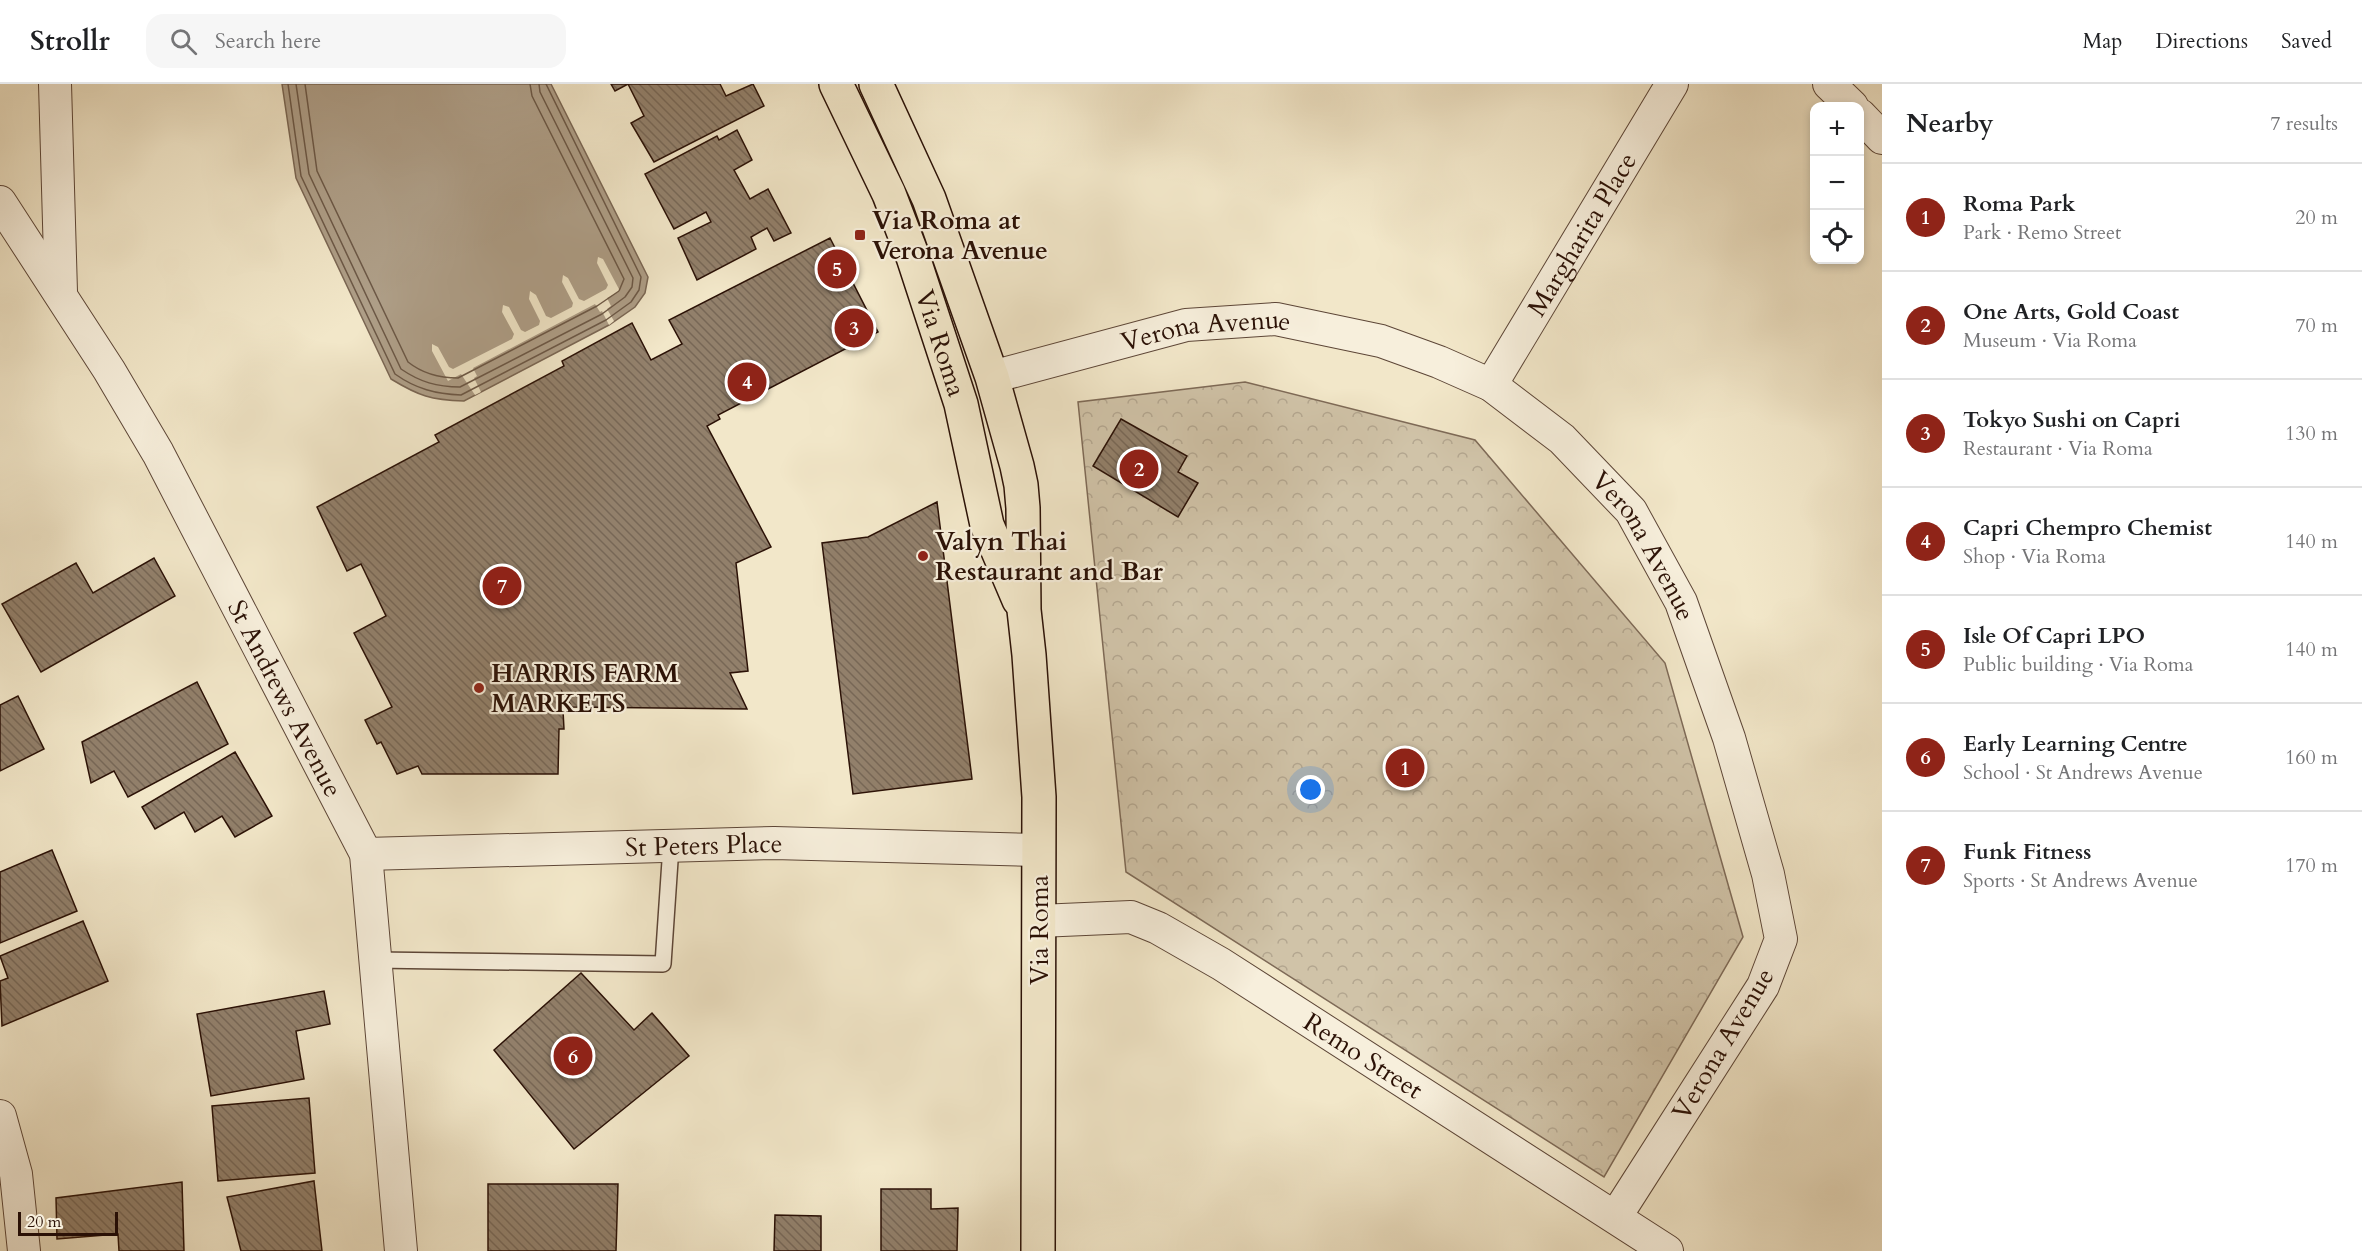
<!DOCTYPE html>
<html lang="en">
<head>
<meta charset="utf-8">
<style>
	:root { --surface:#fff; --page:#f6f6f6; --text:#202124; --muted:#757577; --line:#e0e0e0; --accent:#8f2418 }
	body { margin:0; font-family:Cardo,serif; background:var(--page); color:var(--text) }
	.controls { position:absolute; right:18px; top:18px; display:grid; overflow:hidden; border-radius:12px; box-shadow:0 3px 9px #0003 }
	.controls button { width:54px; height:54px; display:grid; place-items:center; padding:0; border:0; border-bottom:2px solid var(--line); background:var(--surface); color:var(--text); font:30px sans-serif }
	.scale { position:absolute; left:18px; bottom:15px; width:100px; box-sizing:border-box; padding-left:6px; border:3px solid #2b1106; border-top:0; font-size:16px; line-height:21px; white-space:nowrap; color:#2b1106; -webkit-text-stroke:4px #f7efdc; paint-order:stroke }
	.you { position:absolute; left:1311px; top:706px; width:21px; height:21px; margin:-15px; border:4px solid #fff; border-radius:50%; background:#1a73e8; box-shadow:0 0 0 9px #1a73e833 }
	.badge { display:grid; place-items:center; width:39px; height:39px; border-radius:50%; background:var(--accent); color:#fff; font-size:20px; font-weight:700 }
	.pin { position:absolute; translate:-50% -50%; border:3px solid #fff; box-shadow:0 2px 6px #0006 }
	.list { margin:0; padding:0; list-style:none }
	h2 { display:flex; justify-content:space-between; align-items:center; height:78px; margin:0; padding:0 24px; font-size:26px }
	h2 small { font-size:20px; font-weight:400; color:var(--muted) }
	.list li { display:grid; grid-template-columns:39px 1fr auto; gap:18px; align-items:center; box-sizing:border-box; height:108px; padding:0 24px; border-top:2px solid var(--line) }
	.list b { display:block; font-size:22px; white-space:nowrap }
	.list p { margin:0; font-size:20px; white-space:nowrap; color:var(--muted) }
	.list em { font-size:20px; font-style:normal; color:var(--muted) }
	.icon { flex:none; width:33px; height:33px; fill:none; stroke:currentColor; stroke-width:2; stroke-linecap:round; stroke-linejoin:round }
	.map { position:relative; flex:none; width:1882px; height:1167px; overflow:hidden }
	header { display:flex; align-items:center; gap:36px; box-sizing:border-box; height:84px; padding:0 30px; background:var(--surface); border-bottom:2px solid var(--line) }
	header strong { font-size:28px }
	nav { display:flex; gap:33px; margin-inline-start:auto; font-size:21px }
	.search { width:420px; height:54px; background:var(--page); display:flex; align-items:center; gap:15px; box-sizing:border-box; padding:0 21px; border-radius:18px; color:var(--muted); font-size:22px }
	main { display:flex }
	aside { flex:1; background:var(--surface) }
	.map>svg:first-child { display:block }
</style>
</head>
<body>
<header>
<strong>Strollr</strong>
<div class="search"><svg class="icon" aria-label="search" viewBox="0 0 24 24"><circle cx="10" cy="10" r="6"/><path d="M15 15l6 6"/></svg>Search here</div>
<nav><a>Map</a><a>Directions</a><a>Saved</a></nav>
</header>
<main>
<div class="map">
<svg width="1882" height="1167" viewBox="0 0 1882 1167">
	<defs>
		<pattern id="forest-crowns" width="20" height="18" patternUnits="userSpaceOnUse" patternTransform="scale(1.5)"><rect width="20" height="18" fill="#d0c3a8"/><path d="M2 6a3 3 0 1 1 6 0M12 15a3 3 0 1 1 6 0" fill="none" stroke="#b3a68f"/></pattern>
		<pattern id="building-back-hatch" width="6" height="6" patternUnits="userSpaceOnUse" patternTransform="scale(1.5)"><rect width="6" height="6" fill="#92806b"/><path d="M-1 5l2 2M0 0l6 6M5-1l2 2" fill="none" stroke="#776756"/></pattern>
	</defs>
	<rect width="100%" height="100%" fill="#f2e7c9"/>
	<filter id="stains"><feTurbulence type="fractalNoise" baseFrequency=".00333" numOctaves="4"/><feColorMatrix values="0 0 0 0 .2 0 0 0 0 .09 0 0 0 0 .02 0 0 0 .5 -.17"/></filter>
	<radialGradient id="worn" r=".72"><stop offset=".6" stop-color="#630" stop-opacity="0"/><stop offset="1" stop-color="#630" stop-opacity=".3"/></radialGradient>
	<!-- forest -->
	<polygon fill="url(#forest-crowns)" stroke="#7e6a57" stroke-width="1.5" points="1245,298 1475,356 1665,579 1743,853 1604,1093 1126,788 1078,318"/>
	<!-- water -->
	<path fill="#ae9e87" stroke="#7a6653" stroke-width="1.5" d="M282,0H551L648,193L645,209L635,223L609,241L464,317C431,316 419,312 391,295L296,94Z"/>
	<!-- pier -->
	<polygon fill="#f2e7c9" points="598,173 603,175 620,207 607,214 611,222 607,225 614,237 609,241 602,227 600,228 595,220 473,284 477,292 474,294 481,308 475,311 461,290 448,297 432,267 432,260 438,263 449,283 453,285 512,255 514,250 502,228 503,221 509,223 521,246 525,248 539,241 540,237 529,215 530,207 536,211 546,232 551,234 572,223 573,219 562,198 563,191 568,194 579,215 584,217 606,205 608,201 597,179"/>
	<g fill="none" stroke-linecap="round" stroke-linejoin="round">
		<!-- shore -->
		<g stroke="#6c5846" stroke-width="1.5">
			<path d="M288,0L301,92L395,290C416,305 436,310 461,311L606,236L631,218L639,206L641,193L546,0"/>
			<path d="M296,0L309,90L401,285C420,298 437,303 460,303L602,230L625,213L632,203L633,194L540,8L539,0"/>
			<path d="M305,0L317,87L408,278C423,290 439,294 458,294L597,222L619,207L624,195L532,12L530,0"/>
		</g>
	</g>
	<!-- building -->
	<g fill="url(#building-back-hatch)" stroke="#2b1106" stroke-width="1.5">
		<polygon points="611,0 720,0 726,12 753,0 764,22 654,78 631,39 644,32 628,0 615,7"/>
		<polygon points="737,46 752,76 734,86 750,115 768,105 791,149 774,157 767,144 751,153 756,165 697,196 678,154 711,138 706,128 674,145 645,90 717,52 719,56"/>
		<polygon points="830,154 878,248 718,331 720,335 707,342 771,463 736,479 748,587 730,589 747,625 572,623 562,608 564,645 559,645 558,690 422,690 418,682 397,690 381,658 377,660 365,636 392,623 354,549 386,532 361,480 347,487 317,423 439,358 435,351 564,282 562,277 632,239 651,276 682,260 669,236"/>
		<polygon points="1121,335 1187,372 1178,388 1198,399 1178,433 1093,382"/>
		<polygon points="937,418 972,695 853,710 822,459 868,453"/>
		<polygon points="154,474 175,512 41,588 2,520 76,479 93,509"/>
		<polygon points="197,598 228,660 128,713 114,687 91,699 82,658"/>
		<polygon points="18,612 44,665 0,687 0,621"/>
		<polygon points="235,668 272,732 235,753 222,732 195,748 184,728 155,745 142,723"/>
		<polygon points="52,766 77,827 0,859 0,788"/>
		<polygon points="83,837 108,897 2,942 0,897 8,894 0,872"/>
		<polygon points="581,889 634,946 652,929 689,972 574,1065 494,966"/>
		<polygon points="324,907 330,940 296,947 304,995 211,1012 197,930"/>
		<polygon points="309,1014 315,1089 218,1097 212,1022"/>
		<polygon points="314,1097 322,1167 241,1167 227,1113"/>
		<polygon points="182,1098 184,1167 119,1167 118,1150 57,1155 56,1114"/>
		<polygon points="488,1100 618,1100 616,1167 488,1167"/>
		<polygon points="881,1105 931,1105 931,1125 958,1124 957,1167 881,1167"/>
		<polygon points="775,1131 821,1132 821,1167 774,1167"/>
	</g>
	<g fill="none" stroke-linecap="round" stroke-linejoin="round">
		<defs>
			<polyline id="service" points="375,876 663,880 671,762"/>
			<g id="minor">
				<polyline points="55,0 61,208"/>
				<polyline points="1829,0 1852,22"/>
				<polyline points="1860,31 1882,54"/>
				<path id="s1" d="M0,118L109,286L158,369L366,770L401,1167"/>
				<path id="s2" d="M992,293L1186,241L1276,235L1381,257L1439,278L1491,301L1562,355L1631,427L1681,518L1729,654L1768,790L1781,855L1763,902L1616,1132"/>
				<path id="s3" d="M1491,301L1672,0"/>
				<path id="s4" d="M366,770L774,759L1039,766"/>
				<path id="s5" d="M1039,837L1131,833L1158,844L1221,880L1667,1167"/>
				<polyline points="0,1032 16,1090 24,1167"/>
			</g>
			<g id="primary">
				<path id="s6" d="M836,0L889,110L913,173L961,320L987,441L1019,516"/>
				<polyline points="876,0 929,115 992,293 1017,382 1021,401 1023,424 1024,526 1029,571 1039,713 1038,1167"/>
			</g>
		</defs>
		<!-- service casing -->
		<use href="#service" stroke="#5d4637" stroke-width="18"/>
		<!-- minor casing -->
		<use href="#minor" stroke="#5d4637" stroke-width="34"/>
		<!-- primary casing -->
		<use href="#primary" stroke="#2b1106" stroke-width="36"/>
		<!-- service -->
		<use href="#service" stroke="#f7efdc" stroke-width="15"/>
		<!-- minor -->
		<use href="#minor" stroke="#f7efdc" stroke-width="32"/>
		<!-- primary -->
		<use href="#primary" stroke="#f2e7c9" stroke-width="33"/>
	</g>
	<!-- markers -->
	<g fill="#8f2418" stroke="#f7efdc" stroke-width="2">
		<rect x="854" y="145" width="12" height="12" rx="3"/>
		<circle cx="923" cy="472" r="6"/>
		<circle cx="479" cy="604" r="6"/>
	</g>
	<g text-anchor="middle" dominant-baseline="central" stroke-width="4.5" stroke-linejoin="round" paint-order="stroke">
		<!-- poi labels -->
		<g font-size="26" font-weight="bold" fill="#2b1106" stroke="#f7efdc" text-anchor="start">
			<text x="872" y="136">Via Roma at<tspan x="872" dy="30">Verona Avenue</tspan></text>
			<text x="935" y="457">Valyn Thai<tspan x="935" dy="30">Restaurant and Bar</tspan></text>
			<text x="491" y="589">HARRIS FARM<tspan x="491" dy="30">MARKETS</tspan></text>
		</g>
		<!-- street labels -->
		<g font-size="26" fill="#2b1106" stroke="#f7efdc">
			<text stroke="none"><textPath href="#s3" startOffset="176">Margharita Place</textPath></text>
			<text stroke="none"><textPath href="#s2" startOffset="220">Verona Avenue</textPath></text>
			<text stroke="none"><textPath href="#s6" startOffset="280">Via Roma</textPath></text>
			<text stroke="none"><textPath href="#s2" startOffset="742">Verona Avenue</textPath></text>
			<text stroke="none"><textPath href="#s1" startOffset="573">St Andrews Avenue</textPath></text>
			<text stroke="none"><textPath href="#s4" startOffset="338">St Peters Place</textPath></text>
			<text transform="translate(1039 846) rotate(-90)">Via Roma</text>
			<text transform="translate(1723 960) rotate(-59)">Verona Avenue</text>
			<text stroke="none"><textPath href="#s5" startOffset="363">Remo Street</textPath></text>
		</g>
	</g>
	<rect width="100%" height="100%" filter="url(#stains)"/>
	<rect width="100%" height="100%" fill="url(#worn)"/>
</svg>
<div class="controls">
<button>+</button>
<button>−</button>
<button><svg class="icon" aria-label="locate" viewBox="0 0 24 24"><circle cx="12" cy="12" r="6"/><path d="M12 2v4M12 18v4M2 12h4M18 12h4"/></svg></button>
</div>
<div class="scale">20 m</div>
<div class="you"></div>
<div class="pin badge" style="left:1405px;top:684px">1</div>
<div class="pin badge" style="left:1139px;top:385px">2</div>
<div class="pin badge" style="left:854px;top:244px">3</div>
<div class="pin badge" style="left:747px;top:298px">4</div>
<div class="pin badge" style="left:837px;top:185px">5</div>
<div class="pin badge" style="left:573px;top:972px">6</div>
<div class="pin badge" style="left:502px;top:502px">7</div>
</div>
<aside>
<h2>Nearby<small>7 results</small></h2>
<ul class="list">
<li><span class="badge">1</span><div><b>Roma Park</b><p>Park · Remo Street</p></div><em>20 m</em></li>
<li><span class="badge">2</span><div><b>One Arts, Gold Coast</b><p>Museum · Via Roma</p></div><em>70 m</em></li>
<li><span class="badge">3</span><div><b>Tokyo Sushi on Capri</b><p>Restaurant · Via Roma</p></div><em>130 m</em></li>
<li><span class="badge">4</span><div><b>Capri Chempro Chemist</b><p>Shop · Via Roma</p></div><em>140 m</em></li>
<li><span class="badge">5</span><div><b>Isle Of Capri LPO</b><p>Public building · Via Roma</p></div><em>140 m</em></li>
<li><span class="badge">6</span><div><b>Early Learning Centre</b><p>School · St Andrews Avenue</p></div><em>160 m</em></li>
<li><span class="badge">7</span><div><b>Funk Fitness</b><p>Sports · St Andrews Avenue</p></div><em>170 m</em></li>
</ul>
</aside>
</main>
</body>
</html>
